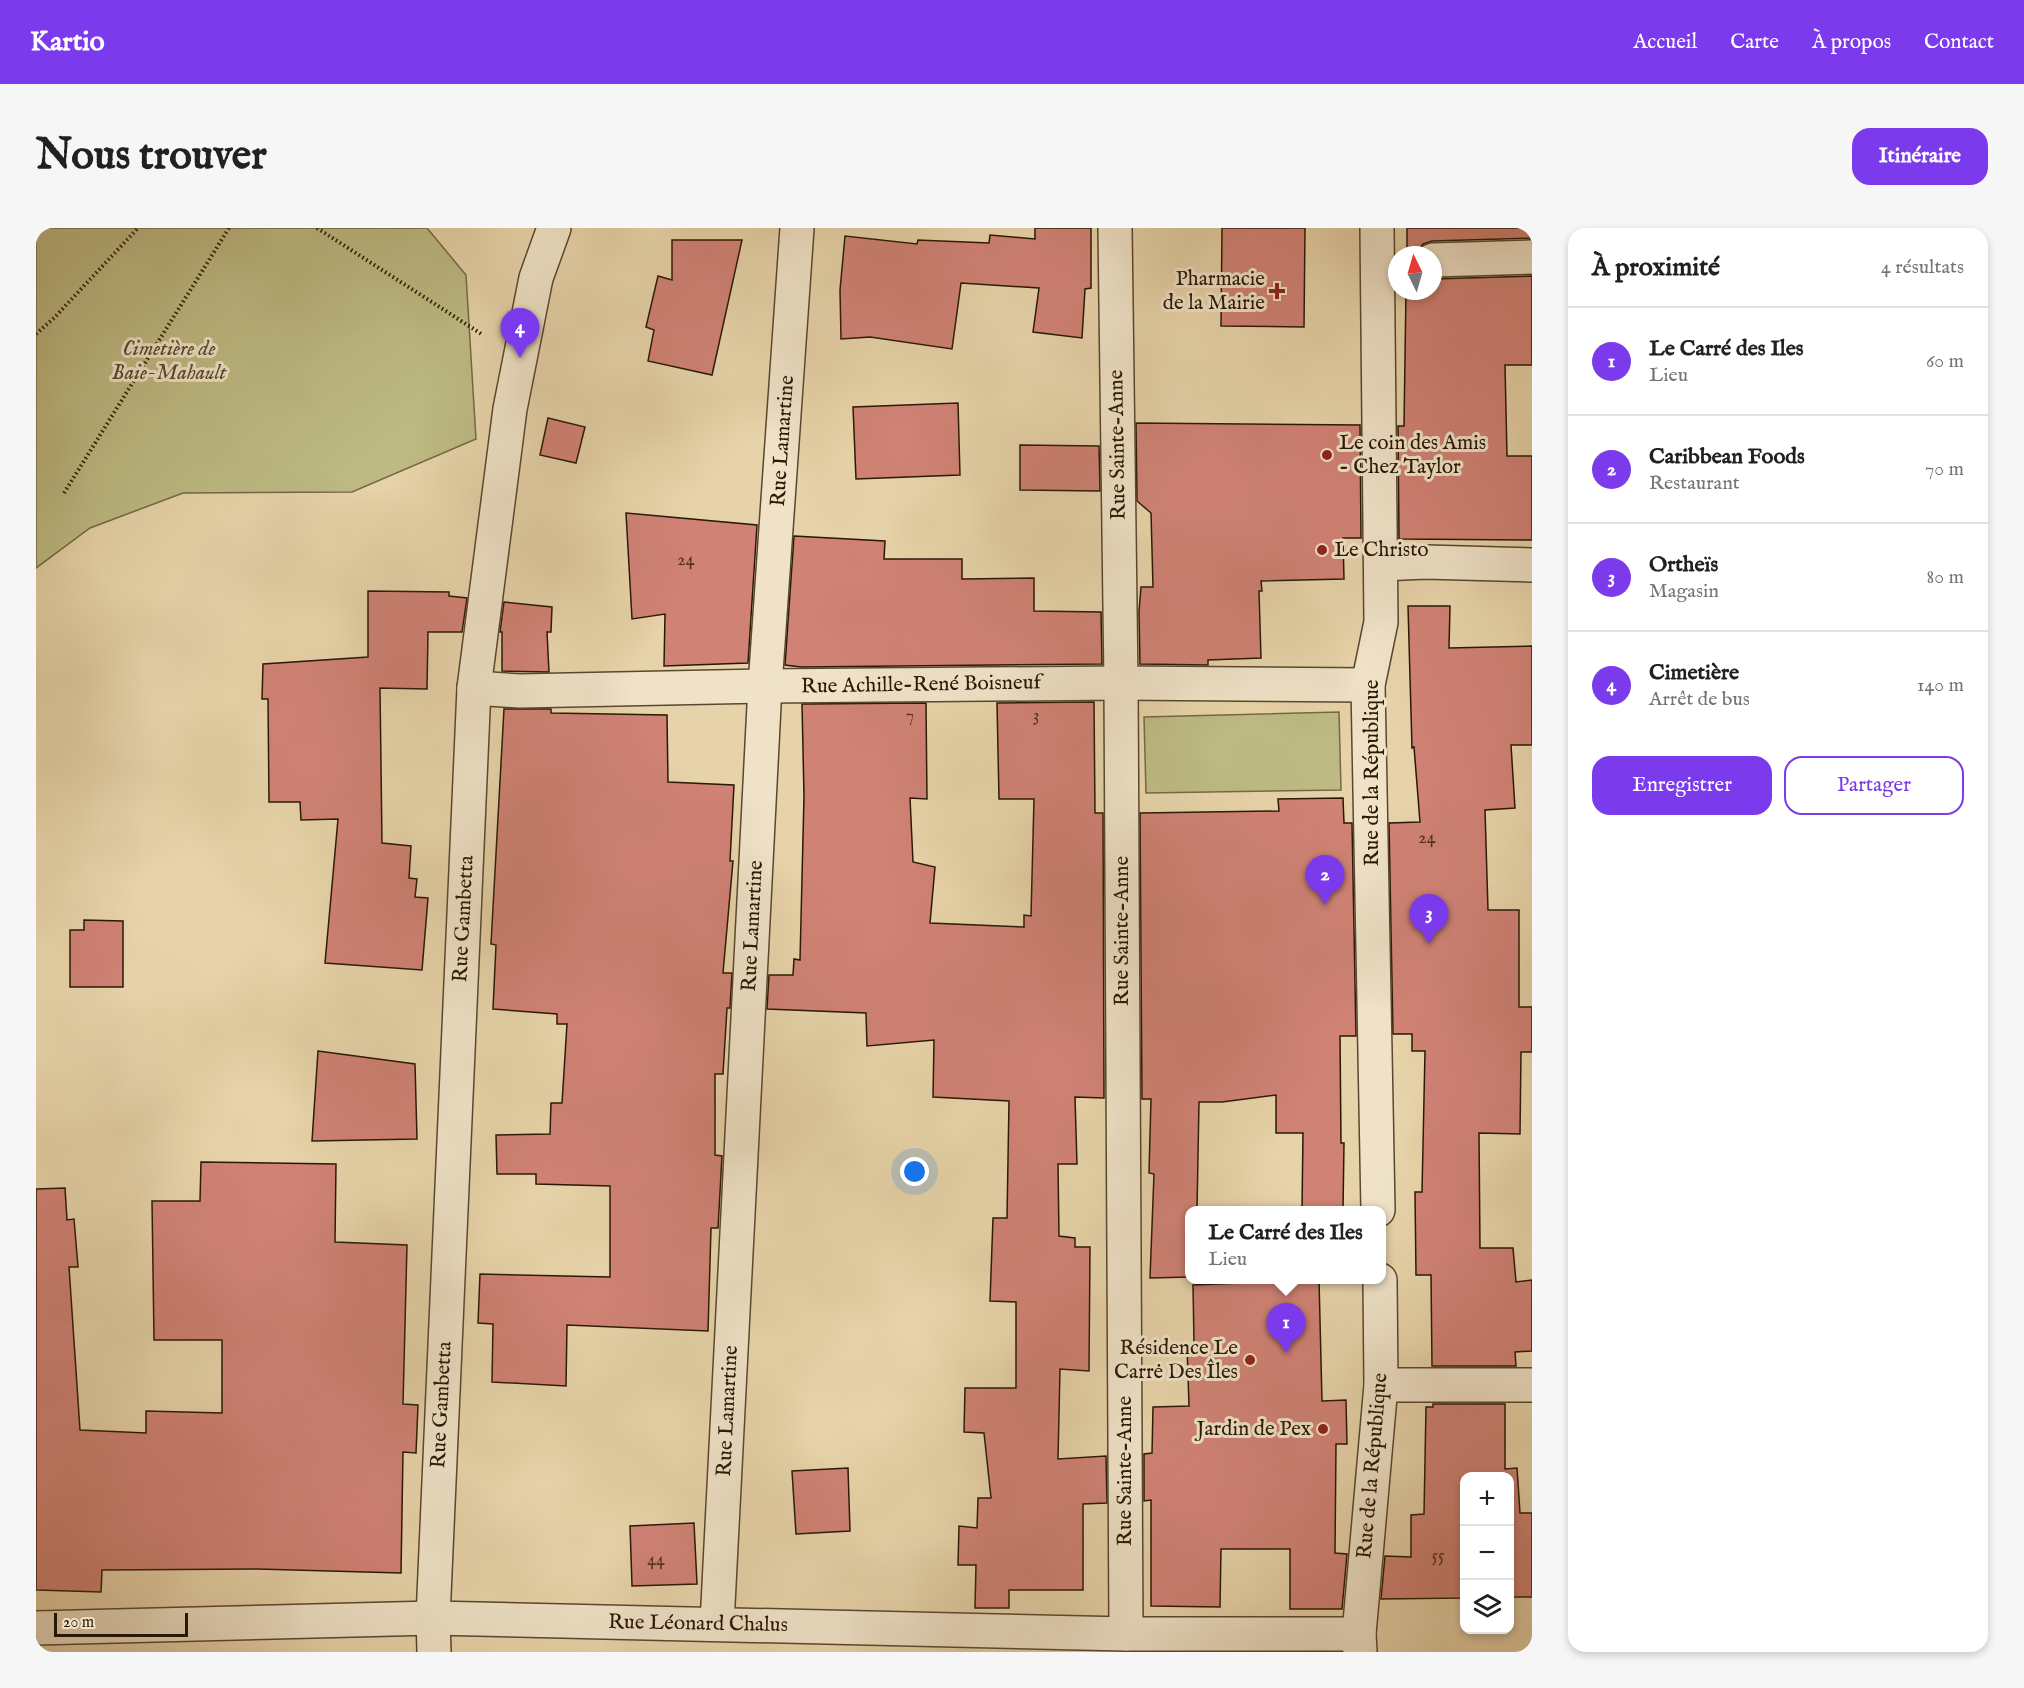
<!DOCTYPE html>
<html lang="fr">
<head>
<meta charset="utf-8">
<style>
	:root { --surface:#fff; --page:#f6f6f6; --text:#202124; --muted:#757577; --line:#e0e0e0; --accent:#7c3aed }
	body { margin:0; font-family:"IM FELL English",serif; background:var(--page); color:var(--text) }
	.controls { position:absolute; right:18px; bottom:18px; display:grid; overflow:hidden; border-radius:12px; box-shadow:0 3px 9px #0003 }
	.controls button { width:54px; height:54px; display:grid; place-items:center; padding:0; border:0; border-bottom:2px solid var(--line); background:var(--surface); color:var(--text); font:30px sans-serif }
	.compass { position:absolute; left:1352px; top:18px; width:54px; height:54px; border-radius:50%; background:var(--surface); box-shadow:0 3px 9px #0003; rotate:355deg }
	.scale { position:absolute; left:18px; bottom:15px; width:134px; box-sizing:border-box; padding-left:6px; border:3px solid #2a1806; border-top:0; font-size:16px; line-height:21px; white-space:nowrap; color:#2a1806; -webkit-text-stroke:4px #efe2c7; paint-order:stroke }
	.you { position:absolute; left:879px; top:944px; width:21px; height:21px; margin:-15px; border:4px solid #fff; border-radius:50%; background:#1a73e8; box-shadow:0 0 0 9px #1a73e833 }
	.badge { display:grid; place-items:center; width:39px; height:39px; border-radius:50%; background:var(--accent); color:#fff; font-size:20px; font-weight:700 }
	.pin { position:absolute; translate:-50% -50px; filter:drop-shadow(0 2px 3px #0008) }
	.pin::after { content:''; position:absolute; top:32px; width:21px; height:18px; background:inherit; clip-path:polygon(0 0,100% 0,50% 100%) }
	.popup { position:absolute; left:1149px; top:978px; width:201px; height:78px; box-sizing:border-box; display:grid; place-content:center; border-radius:12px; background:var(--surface); filter:drop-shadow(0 2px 4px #0005); font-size:20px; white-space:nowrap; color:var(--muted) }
	.popup b { font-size:22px; color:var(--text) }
	.popup::after { content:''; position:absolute; left:50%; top:100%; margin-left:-12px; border:12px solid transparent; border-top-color:var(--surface) }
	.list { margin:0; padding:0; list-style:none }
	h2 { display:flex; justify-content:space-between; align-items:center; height:78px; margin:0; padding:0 24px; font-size:26px }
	h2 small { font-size:20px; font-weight:400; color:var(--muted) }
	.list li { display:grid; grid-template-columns:39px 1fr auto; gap:18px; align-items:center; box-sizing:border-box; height:108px; padding:0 24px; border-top:2px solid var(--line) }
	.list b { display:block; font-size:22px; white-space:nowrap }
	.list p { margin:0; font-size:20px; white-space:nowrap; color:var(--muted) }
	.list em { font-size:20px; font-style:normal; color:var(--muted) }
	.actions { display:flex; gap:12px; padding:18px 24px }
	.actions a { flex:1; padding:14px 0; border:2px solid var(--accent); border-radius:18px; text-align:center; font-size:21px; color:var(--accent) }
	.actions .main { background:var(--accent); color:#fff }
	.icon { flex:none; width:33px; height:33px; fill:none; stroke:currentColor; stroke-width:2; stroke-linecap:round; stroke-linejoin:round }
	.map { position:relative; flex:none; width:1496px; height:1424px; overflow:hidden; border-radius:18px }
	header { display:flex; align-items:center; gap:36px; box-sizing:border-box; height:84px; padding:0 30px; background:var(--accent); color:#fff }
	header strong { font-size:28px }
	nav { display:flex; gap:33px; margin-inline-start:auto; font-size:21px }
	.intro { display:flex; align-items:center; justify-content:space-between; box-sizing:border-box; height:144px; padding:0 36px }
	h1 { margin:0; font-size:42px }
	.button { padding:15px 27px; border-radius:18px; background:var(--accent); color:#fff; font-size:21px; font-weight:700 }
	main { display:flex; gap:36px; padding:0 36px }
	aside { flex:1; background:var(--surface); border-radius:18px; box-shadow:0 3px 9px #0003 }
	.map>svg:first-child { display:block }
</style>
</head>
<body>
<header>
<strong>Kartio</strong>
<nav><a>Accueil</a><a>Carte</a><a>À propos</a><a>Contact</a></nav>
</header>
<div class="intro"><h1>Nous trouver</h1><a class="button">Itinéraire</a></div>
<main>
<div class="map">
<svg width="1496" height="1424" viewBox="0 0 1496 1424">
	<rect width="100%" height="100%" fill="#e7d3a9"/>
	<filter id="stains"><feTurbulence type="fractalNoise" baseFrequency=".00333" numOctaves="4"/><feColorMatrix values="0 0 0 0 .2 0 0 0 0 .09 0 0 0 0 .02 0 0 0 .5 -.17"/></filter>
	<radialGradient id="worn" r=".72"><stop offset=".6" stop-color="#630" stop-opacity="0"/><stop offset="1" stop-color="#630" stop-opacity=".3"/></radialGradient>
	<!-- green -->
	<g fill="#bdba83" stroke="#746944" stroke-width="1.5">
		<polygon points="0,0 391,0 430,47 440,211 316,264 147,265 54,300 0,340"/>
		<polygon points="1303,484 1305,562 1110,565 1108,489"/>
	</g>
	<!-- building -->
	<g fill="#d08275" stroke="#2a1806" stroke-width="1.5">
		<polygon points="999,0 1055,0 1055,60 1049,61 1046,110 997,104 1003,60 925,55 916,121 834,109 805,111 804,62 809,8 881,16 882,12 953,15 954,7 999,11"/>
		<polygon points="1186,0 1269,0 1268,99 1185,98"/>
		<polygon points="1371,0 1496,0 1496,10 1396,13 1387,16 1379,27 1371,27"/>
		<polygon points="636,12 706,12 676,147 612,133 618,102 610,99 622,48 636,52"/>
		<polygon points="1496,48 1496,137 1469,137 1471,228 1496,228 1496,312 1363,311 1362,198 1368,198 1370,63 1397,63 1397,51"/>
		<polygon points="922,175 924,247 820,251 817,179"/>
		<polygon points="512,190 549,199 540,235 504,227"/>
		<polygon points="1100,195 1324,197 1325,310 1307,310 1308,351 1225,353 1226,363 1223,363 1225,430 1172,432 1172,437 1104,436 1103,384 1105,359 1117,359 1115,285 1101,273"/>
		<polygon points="984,217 1063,218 1064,263 984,262"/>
		<polygon points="590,285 721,297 712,435 628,438 629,386 596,391"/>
		<polygon points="758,308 849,313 848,331 926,331 926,351 998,350 998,383 1065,384 1066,436 765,439 749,437"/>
		<polygon points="332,363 413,364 413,368 431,370 426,404 392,404 391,461 344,460 346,615 375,618 373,650 381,651 379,669 392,670 386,742 289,735 302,591 265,592 264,574 233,574 232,471 226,471 227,436 332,429"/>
		<polygon points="468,374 516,379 515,404 511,404 513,444 466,443 466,404 464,404"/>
		<polygon points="1372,378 1414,378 1413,420 1496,418 1496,517 1475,517 1479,580 1449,582 1452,682 1483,682 1483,779 1496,779 1496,824 1485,824 1484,906 1443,905 1444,1020 1477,1020 1480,1054 1496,1052 1496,1123 1479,1124 1480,1138 1396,1138 1395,1047 1380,1047 1379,964 1386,964 1389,823 1376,823 1376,806 1357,806 1353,595 1384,594 1378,519 1376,520"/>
		<polygon points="1058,474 1059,585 1067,585 1068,870 1039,869 1041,936 1022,936 1023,1008 1039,1010 1039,1019 1054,1019 1053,1143 1024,1141 1022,1231 1070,1228 1071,1275 1047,1276 1047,1362 973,1362 973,1380 939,1380 940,1337 922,1337 923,1298 941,1300 942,1270 955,1270 948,1205 928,1204 929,1160 980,1160 980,1074 954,1073 957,990 971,990 973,873 897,869 898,812 831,818 830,785 731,781 733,747 757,747 758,731 764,732 768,568 766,476 890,475 891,571 874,570 877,634 899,639 894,695 988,699 988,687 995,688 998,571 963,571 961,475"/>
		<polygon points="468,481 515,481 515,485 631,487 632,554 698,557 694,633 697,633 687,745 696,745 694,780 691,780 687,846 679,846 679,927 686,928 682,1000 675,1000 672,1103 531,1097 530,1158 456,1154 457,1096 442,1095 444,1046 574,1049 574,958 500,956 500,946 461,946 460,907 514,906 515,875 526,875 531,796 521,796 521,786 457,781 460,717 455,716"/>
		<polygon points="1307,570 1308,595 1316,595 1320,808 1304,808 1305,915 1308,915 1307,982 1266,982 1267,905 1240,905 1240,867 1186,874 1163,874 1161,982 1154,982 1154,1049 1114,1050 1118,946 1113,945 1115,871 1106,871 1104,585 1243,583 1242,571"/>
		<polygon points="48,692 87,693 87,759 34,759 34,702 48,702"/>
		<polygon points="282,823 379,836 381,911 276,913"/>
		<polygon points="165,934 300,936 299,1014 371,1017 367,1176 382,1177 380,1225 367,1224 365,1345 221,1341 66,1342 65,1364 0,1362 0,961 29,960 31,992 38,991 42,1039 33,1039 44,1202 110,1205 110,1183 186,1185 186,1112 118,1112 116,973 164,973"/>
		<polygon points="1283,1052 1286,1173 1310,1172 1311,1216 1300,1216 1299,1325 1311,1326 1306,1381 1254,1381 1254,1321 1185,1321 1184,1379 1115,1378 1115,1272 1108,1273 1108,1226 1116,1225 1117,1179 1153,1178 1151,1117 1158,1116 1157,1057"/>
		<polygon points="1397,1176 1469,1176 1469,1241 1481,1240 1484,1285 1496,1285 1496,1369 1473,1369 1473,1248 1428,1248 1428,1370 1345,1371 1349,1328 1375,1329 1375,1287 1388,1286 1390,1179 1397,1179"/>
		<polygon points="812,1240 814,1303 760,1306 756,1243"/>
		<polygon points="658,1295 661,1356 596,1358 594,1298"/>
	</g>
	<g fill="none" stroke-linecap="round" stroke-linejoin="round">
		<defs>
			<g id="minor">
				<polyline points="1079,0 1085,455 1090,1406"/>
				<polyline points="1341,0 1345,394 1332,457 1342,982"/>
				<polyline points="1397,32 1496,29"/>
				<polyline points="1345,336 1390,334 1496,337"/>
				<polyline points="438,460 484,463 729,458 1085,455 1332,457"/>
				<polyline points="1345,1157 1496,1157"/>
				<polyline points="681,1396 729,458 761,0"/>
				<polyline points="0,1400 397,1390 1090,1406 1323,1406"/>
				<polyline points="398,1424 397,1390 438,460 474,181 500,50 518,0"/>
				<polyline points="1324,1424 1323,1406 1345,1157 1344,1052"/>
			</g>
		</defs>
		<!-- minor casing -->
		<use href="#minor" stroke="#59472f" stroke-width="36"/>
		<!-- path -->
		<g stroke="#2a1806" stroke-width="4" stroke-dasharray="1.5 3" stroke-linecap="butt">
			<polyline points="281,0 447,107"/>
			<polyline points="0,106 18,90 102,0"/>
			<polyline points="28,265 193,0"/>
		</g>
		<!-- minor -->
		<use href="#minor" stroke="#efe2c7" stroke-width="33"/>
	</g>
	<!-- markers -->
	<g fill="#8f2418" stroke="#efe2c7" stroke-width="2">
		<path d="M1238 54h6v6h6v6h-6v6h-6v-6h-6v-6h6z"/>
		<circle cx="1291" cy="227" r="6"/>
		<circle cx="1286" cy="322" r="6"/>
		<circle cx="1214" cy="1132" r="6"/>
		<circle cx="1287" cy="1201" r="6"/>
	</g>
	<g text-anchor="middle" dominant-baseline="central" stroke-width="6" stroke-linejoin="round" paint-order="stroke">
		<!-- number labels -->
		<g font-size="18" fill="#543222">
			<text x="650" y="332">24</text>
			<text x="874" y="488">7</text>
			<text x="1000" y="488">3</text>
			<text x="1391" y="610">24</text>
			<text x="1402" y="1328">55</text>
			<text x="620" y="1332">44</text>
		</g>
		<!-- poi labels -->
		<g font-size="21" fill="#2a1806" stroke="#efe2c7" text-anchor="end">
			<text x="1229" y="51">Pharmacie<tspan x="1229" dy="24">de la Mairie</tspan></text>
			<text x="1303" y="215" text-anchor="start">Le coin des Amis<tspan x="1303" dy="24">- Chez Taylor</tspan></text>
			<text x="1298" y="322" text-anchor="start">Le Christo</text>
			<text x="1202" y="1120">Résidence Le<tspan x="1202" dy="24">Carrė Des Îles</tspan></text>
			<text x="1275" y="1201">Jardin de Pex</text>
		</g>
		<!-- park labels -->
		<g font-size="21" font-style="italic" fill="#56492c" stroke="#efe2c7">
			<text x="133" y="121">Cimetière de<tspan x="133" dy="24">Baie-Mahault</tspan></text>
		</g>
		<!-- street labels -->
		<g font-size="21" fill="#2a1806" stroke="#efe2c7">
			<text transform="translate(747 213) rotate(-86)">Rue Lamartine</text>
			<text transform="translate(1082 217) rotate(-91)">Rue Sainte-Anne</text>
			<text transform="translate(885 457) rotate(-1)">Rue Achille-René Boisneuf</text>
			<text transform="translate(1336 545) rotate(-90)">Rue de la République</text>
			<text transform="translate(428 691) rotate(-87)">Rue Gambetta</text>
			<text transform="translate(717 698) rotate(-87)">Rue Lamartine</text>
			<text transform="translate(1086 703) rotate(-90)">Rue Sainte-Anne</text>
			<text transform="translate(406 1177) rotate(-87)">Rue Gambetta</text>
			<text transform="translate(692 1183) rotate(-87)">Rue Lamartine</text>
			<text transform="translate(1337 1238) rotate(-85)">Rue de la République</text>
			<text transform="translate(1089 1243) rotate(-90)">Rue Sainte-Anne</text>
			<text transform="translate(662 1396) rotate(1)">Rue Léonard Chalus</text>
		</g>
	</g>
	<rect width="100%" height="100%" filter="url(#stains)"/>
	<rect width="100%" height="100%" fill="url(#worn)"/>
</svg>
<div class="controls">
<button>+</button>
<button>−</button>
<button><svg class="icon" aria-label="layers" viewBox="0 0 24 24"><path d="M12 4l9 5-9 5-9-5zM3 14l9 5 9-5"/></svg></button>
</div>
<svg class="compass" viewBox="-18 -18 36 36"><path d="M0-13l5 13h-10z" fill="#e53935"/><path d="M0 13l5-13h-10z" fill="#757577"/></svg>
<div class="scale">20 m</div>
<div class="you"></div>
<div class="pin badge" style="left:1250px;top:1125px">1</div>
<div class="popup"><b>Le Carré des Iles</b>Lieu</div>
<div class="pin badge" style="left:1289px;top:677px">2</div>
<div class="pin badge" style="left:1393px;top:716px">3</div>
<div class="pin badge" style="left:484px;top:130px">4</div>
</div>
<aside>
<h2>À proximité<small>4 résultats</small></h2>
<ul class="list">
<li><span class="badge">1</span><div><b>Le Carré des Iles</b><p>Lieu</p></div><em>60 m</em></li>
<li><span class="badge">2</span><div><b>Caribbean Foods</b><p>Restaurant</p></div><em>70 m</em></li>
<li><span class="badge">3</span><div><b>Ortheïs</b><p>Magasin</p></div><em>80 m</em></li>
<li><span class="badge">4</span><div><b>Cimetière</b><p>Arrêt de bus</p></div><em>140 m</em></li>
</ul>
<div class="actions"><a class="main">Enregistrer</a><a>Partager</a></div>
</aside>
</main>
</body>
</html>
